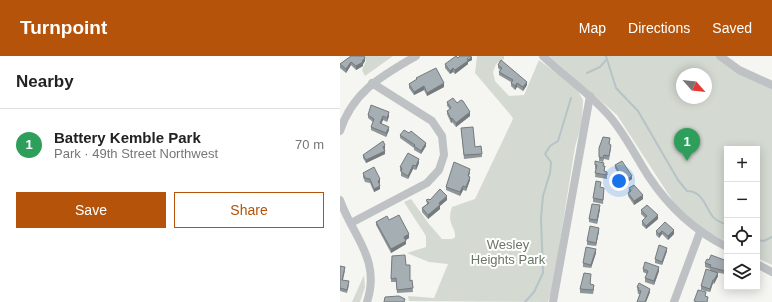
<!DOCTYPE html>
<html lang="en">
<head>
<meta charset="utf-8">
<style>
	:root { --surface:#fff; --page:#f6f6f6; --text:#222; --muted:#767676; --line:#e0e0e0; --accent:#b45309 }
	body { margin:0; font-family:Arial,sans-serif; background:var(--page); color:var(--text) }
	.controls { position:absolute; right:12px; bottom:12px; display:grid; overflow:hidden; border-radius:0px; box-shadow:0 2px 10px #0003 }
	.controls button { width:36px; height:36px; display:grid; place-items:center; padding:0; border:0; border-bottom:1px solid var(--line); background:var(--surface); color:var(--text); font:20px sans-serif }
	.compass { position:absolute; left:336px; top:12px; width:36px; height:36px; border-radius:50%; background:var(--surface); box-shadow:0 2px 10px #0003; rotate:117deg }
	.you { position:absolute; left:279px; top:125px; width:14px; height:14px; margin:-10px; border:3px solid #fff; border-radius:50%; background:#1a73e8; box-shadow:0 0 0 6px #1a73e833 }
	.badge { display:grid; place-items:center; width:26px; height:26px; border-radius:50%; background:var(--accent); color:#fff; font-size:13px; font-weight:700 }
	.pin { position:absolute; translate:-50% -33px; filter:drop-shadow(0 1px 2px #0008) }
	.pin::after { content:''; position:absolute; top:21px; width:14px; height:12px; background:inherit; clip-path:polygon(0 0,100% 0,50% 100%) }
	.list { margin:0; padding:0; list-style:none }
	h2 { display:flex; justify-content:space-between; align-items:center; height:52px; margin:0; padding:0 16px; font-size:17px }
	h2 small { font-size:13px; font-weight:400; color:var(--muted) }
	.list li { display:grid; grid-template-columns:26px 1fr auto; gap:12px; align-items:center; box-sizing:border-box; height:72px; padding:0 16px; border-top:1px solid var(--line) }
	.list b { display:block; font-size:15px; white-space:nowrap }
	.list p { margin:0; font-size:13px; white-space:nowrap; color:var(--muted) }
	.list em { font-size:13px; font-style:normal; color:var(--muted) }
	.actions { display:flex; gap:8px; padding:12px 16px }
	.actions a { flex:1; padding:9px 0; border:1px solid var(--accent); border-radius:0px; text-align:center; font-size:14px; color:var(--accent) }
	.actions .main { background:var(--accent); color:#fff }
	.icon { flex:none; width:22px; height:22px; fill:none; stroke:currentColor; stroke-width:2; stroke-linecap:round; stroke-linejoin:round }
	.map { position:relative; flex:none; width:432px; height:246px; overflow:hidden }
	header { display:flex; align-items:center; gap:24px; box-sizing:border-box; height:56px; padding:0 20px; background:var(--accent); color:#fff }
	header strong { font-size:19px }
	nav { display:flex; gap:22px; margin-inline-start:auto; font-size:14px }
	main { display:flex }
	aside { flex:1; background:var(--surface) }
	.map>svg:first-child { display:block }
</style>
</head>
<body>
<header>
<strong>Turnpoint</strong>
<nav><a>Map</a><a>Directions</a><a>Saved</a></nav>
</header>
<main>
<aside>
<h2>Nearby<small></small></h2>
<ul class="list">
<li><span class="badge" style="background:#2e9e5b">1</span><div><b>Battery Kemble Park</b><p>Park · 49th Street Northwest</p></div><em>70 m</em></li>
</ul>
<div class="actions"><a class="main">Save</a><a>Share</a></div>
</aside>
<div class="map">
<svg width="432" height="246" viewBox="0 0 432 246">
	<rect width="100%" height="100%" fill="#f5f5f1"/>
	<!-- green -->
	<g fill="#d4dad1" fill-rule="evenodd">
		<polygon points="24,0 53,0 25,20 22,14 26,5"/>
		<path d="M137,0H164V3L156,8L153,16L155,25L169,40L184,39L199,4L237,33L243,44L242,66L235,91L212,235L208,246L69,245L68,240L94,242L108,208L89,206L67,197L86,191V180L64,146L71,143L89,168L102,183H112L115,181C116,170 106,169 112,151L135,143L172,65L173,62L169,57L135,17Z"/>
		<path d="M209,0H375L432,33V209L417,202V93H387V186L366,175L338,153L277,59ZM342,18H366V42H342Z"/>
		<polygon points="24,219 25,231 20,246 12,246"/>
	</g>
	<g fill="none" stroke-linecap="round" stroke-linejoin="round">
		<!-- stream -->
		<g stroke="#b6c3c7" stroke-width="2">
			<path d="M266,0L276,32L298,55L338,124L347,135C363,135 365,151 373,161C376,165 383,167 387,169"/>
			<polyline points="247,17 260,11 266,4"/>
			<polyline points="417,184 424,185 432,181"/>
			<polyline points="185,246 194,236 203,217 201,162 203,140 210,117 211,106 205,98 210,90 218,85 231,42"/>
		</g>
		<!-- minor -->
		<g stroke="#bec2c5" stroke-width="8">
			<path d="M203,0C225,21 251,38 271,62C286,80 296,101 309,121C329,151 355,175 387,191"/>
			<polyline points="380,0 399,14 432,29"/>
			<path d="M0,75C13,35 42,20 76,0"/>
			<path d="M0,144C13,181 41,203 27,246"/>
			<polyline points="11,167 87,127 99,114 104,99 102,80 92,65 32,27"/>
			<polyline points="417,208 432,216"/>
			<polyline points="213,246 250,40"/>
			<polyline points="334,246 360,176"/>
		</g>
	</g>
	<!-- wall -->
	<g fill="#8e969a">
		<polygon points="11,0 25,5 23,8 23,10 16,14 11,9 6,17 0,12 0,8"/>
		<polygon points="118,2 132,4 128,6 128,8 115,18 113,16 110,18 105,12 105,8"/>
		<polygon points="158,9 187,29 183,35 177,31 175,34 171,30 171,26 159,19 159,16 160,14 158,12"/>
		<polygon points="76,22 104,31 87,40 84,34 74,39 69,32 69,28 76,24"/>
		<polygon points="107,46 117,47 130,60 116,71 112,66 111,67 107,58 107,55 110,53 107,50"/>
		<polygon points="28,59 49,60 47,66 43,64 41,68 49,74 46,81 31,74 31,71 33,66 28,62"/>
		<polygon points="121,72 135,91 141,90 142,101 124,103"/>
		<polygon points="60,79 86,90 81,98 74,94 74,92 60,82"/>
		<polygon points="270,86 269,88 271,92 269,104 264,103 263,106 259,105 259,92"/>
		<polygon points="45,93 44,94 45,98 26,107 23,102 23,99"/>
		<polygon points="79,107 76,114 73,113 68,123 61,120 61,115 60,115 60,111"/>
		<polygon points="255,109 264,110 265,115 267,119 267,123 255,121 256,113 255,113"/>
		<polygon points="275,109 292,123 284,128 275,112"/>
		<polygon points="130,116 129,120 130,124 126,135 123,134 120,140 106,134 106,131"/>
		<polygon points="23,117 40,127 39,128 40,133 34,136 30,127 25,126 23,121"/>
		<polygon points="261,131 264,132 263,148 253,146 253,142"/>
		<polygon points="289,132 303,143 294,149 288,140"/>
		<polygon points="86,144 107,144 100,149 100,153 88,163 82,156 82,152 87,148"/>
		<polygon points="260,153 257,168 249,166 249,163"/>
		<polygon points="301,154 318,163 306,173 302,169 302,165 305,162 301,158"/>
		<polygon points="49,164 69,182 66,184 66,188 51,197 36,169 36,166"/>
		<polygon points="325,166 334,178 328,184 322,178 319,182 316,179 316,175"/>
		<polygon points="259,175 256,190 247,189 247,185"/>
		<polygon points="327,195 322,209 315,207 315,203"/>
		<polygon points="256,197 251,212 243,211 243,207"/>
		<polygon points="52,200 66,209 70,225 72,224 73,236 57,237 56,226 51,226"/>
		<polygon points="369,204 387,205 385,218 374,216 378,220 374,228 373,227 370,236 361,234 361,230 370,214 370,213 365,211 365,207"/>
		<polygon points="0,210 5,215 3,224 9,229 7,237 0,235"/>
		<polygon points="303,213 319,215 314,229 305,226 305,222 307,218 303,216"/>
		<polygon points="251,222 250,228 254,233 253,238 240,237 240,233"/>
		<polygon points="297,231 310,236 306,246 297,246 300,238 298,238"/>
	</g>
	<!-- shaded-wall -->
	<g fill="#747a7d">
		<polygon points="132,0 132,4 128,6 128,8 115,18 115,14"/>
		<polygon points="25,2 25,5 23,8 23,10 16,14 16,10"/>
		<polygon points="11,6 11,9 6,17 6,13"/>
		<polygon points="113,12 113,16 110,18 110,15"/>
		<polygon points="187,26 187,29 183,35 183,31"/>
		<polygon points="104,27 104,31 87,40 87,37"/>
		<polygon points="177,27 177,31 175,34 175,30"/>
		<polygon points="84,30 84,34 74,39 74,36"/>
		<polygon points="49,56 49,60 47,66 47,62"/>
		<polygon points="130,56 130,60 116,71 116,67"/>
		<polygon points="43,60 43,64 40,71 40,67"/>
		<polygon points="112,62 112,66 111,67 111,63"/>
		<polygon points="49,71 49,74 46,81 46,77"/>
		<polygon points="86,87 86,90 81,98 81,95"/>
		<polygon points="45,89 45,93 43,95 43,91"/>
		<polygon points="45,95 45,98 26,107 26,104"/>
		<polygon points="79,103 79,107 76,114 76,110"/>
		<polygon points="73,109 73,113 68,123 68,120"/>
		<polygon points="130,113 130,116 128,123 128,120"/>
		<polygon points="292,120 292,123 284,128 284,125"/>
		<polygon points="130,121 130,124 126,135 126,131"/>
		<polygon points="40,123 40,127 38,128 38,125"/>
		<polygon points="40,130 40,133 34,136 34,133"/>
		<polygon points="123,130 123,134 120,140 120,136"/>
		<polygon points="303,139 303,143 294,149 294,145"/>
		<polygon points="107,140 107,144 99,151 99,147"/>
		<polygon points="100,149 100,153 88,163 88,159"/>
		<polygon points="260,149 260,153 257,168 257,164"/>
		<polygon points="318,159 318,163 306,173 306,170"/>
		<polygon points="259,172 259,175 256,190 256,187"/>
		<polygon points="334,174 334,178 328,184 328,180"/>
		<polygon points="322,175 322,178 319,182 319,178"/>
		<polygon points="69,178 69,182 64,185 64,181"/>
		<polygon points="66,185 66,188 51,197 51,193"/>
		<polygon points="327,192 327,195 322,209 322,206"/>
		<polygon points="256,193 256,197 251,212 251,209"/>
		<polygon points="387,209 387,212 385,218 385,215"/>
		<polygon points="319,211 319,215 314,229 314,225"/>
		<polygon points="378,217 378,220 374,228 374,224"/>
		<polygon points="373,224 373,227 370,236 370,233"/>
		<polygon points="310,233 310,236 306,246 305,246"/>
	</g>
	<!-- building -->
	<g fill="#a5aeb3" stroke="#747a7d">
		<polygon points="11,0 24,0 25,2 22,5 23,6 16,10 11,6 6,13 0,8"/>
		<polygon points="116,0 118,2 120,0 131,0 127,3 128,5 115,14 113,12 110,15 105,8"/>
		<polygon points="161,4 187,26 183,31 177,27 175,30 171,27 173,24 159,16 162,12 158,9"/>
		<polygon points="96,12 104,27 87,37 84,30 74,36 69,28 77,23 76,22"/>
		<polygon points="113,42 117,47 121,44 123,45 130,56 116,67 112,62 111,63 107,55 111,52 107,46"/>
		<polygon points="31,49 49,56 47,62 43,60 40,67 49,71 46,77 31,71 34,63 28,59"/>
		<polygon points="133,71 135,91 141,90 142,98 124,99 121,72"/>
		<polygon points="64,74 69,77 71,75 86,87 81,95 74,90 75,89 60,79"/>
		<polygon points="263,81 270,82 269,88 271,89 269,100 264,99 263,102 259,101 259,92"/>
		<polygon points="43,85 45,89 43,91 45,95 26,104 23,99"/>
		<polygon points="68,97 79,103 76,110 73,109 68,120 61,116 62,112 60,111"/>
		<polygon points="255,105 264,107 263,110 265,110 264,115 267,116 267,119 255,117 257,109 255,109"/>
		<polygon points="282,105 292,120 284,125 275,109"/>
		<polygon points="114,106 130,113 128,120 130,121 126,131 123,130 120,136 106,131"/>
		<polygon points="34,111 40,123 38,125 40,130 34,133 30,123 25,122 23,117"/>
		<polygon points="256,125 261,126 260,131 264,132 263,144 253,142"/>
		<polygon points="294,129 303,139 294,145 288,137 291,135 289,132"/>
		<polygon points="100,133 107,140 99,147 100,149 88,159 82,152 89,147 86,144 89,143 90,144"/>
		<polygon points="252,148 260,149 257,164 249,163"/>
		<polygon points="307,149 318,159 306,170 302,165 307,160 301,154"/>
		<polygon points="59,159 69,178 64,181 66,185 51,193 36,166 47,160 49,164"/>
		<polygon points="325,166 334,174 328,180 322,175 319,178 316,175"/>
		<polygon points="250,170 259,172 256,187 247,185"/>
		<polygon points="319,189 327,192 322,206 315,203"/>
		<polygon points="246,191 256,193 251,209 243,207"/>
		<polygon points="65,199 66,209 70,209 70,225 72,224 73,232 57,234 56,222 51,223 52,200"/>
		<polygon points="371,199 387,205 387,209 385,215 370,211 371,209 365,207 367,203 369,204"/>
		<polygon points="305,206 319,211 314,225 305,222 308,215 303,213"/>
		<polygon points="0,210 5,211 2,224 9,225 7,234 0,232"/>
		<polygon points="366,213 378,217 374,224 373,224 370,233 361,230"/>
		<polygon points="244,217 251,218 250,228 254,229 253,234 240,233"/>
		<polygon points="299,227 310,233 305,246 297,246 301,235 298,234 299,232 297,231"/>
		<polygon points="358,234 366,236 365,240 368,241 367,246 357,246 354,245"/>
		<polygon points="59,240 65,243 64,246 44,246 45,241"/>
	</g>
	<g text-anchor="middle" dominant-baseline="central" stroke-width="4" stroke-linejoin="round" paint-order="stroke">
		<!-- park labels -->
		<g font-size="13" fill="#687963" stroke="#fff">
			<text x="168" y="188">Wesley<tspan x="168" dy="15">Heights Park</tspan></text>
		</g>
	</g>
</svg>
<div class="controls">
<button>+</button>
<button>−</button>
<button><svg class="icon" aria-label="locate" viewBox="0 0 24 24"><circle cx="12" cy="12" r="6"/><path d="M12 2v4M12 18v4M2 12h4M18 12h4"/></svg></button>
<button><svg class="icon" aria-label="layers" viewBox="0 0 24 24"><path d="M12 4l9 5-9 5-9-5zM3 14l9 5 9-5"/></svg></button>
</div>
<svg class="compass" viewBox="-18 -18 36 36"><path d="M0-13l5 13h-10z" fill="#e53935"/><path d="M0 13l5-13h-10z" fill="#767676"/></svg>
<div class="you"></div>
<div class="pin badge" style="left:347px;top:105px;background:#2e9e5b">1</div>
</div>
</main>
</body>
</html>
